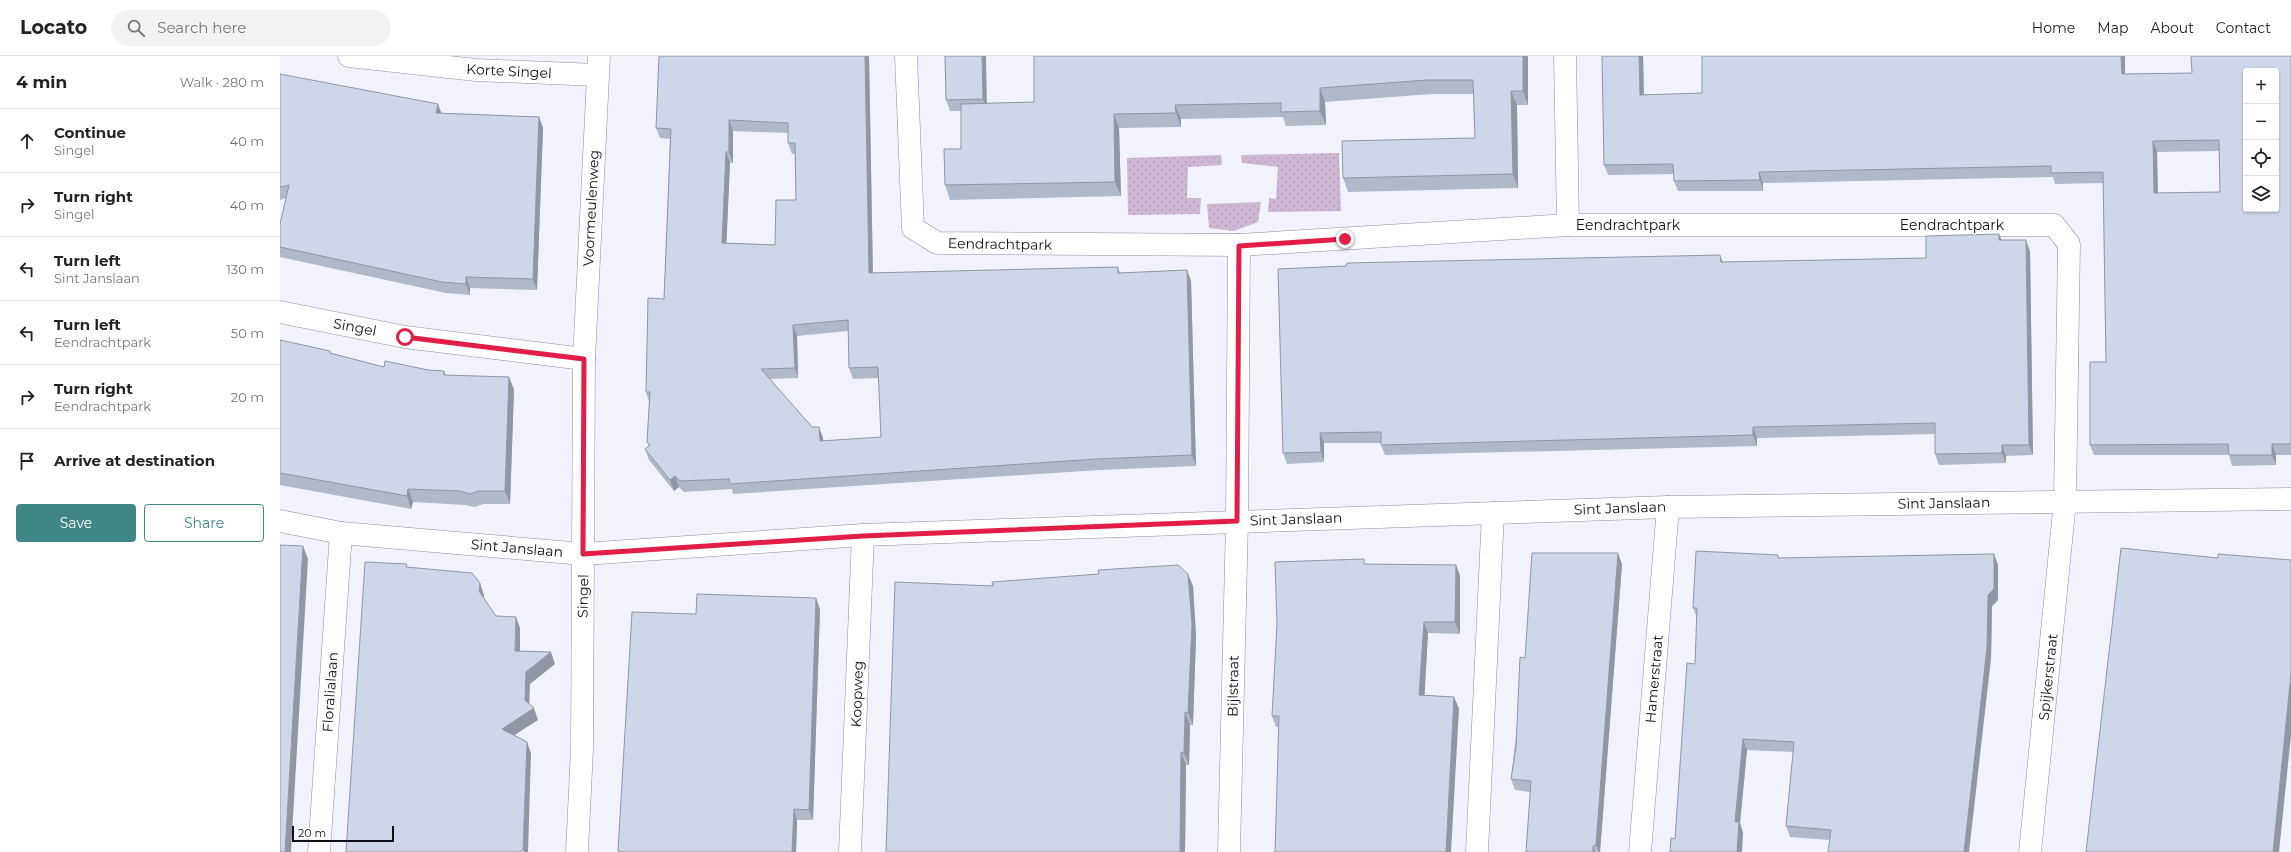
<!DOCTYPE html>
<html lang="en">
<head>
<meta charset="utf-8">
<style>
	:root { --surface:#fff; --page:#f2f2f2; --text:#222; --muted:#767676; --line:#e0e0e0; --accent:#3f8784 }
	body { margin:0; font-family:Montserrat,sans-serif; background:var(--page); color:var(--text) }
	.controls { position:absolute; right:12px; top:12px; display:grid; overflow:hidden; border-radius:4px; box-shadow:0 1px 3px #0004 }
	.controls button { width:36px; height:36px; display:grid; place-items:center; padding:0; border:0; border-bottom:1px solid var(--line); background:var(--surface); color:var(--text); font:20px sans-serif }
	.scale { position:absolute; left:12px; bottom:10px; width:102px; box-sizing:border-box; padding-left:4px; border:2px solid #0f0f15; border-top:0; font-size:11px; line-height:14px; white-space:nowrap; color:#0f0f15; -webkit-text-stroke:3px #fff; paint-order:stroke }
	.stop { position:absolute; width:12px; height:12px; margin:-9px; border:3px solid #e11d48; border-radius:50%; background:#fff }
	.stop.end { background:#e11d48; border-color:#fff; box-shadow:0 1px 4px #0008 }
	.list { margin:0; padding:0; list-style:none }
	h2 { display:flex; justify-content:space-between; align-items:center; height:52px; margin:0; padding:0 16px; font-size:17px }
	h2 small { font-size:13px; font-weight:400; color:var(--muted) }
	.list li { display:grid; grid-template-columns:26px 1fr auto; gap:12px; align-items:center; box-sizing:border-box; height:64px; padding:0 16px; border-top:1px solid var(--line) }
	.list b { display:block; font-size:15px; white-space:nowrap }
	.list p { margin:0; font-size:13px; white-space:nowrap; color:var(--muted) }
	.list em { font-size:13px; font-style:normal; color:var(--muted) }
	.actions { display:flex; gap:8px; padding:12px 16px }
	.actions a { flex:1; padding:9px 0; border:1px solid var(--accent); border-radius:4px; text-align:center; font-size:14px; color:var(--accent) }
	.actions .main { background:var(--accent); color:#fff }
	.icon { flex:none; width:22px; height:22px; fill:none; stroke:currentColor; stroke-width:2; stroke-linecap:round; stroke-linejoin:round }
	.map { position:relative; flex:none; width:2011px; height:796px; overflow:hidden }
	header { display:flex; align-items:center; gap:24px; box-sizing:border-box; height:56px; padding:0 20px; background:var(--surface); border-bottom:1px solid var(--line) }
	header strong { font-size:19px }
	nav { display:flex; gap:22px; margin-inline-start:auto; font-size:14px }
	.search { width:280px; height:36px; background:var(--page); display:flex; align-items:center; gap:10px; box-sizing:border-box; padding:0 14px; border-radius:22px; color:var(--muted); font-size:15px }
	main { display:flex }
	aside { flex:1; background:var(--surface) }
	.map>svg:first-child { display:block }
</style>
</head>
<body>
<header>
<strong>Locato</strong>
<div class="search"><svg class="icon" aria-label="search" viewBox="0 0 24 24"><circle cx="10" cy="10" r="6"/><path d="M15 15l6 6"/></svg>Search here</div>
<nav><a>Home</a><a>Map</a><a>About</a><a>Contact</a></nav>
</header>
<main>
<aside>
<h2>4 min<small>Walk · 280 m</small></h2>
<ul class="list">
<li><svg class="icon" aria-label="ahead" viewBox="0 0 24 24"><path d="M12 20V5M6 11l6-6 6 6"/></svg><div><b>Continue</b><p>Singel</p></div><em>40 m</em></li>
<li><svg class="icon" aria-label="right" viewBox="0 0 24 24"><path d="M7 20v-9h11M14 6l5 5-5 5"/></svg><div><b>Turn right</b><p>Singel</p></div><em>40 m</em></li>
<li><svg class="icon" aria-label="left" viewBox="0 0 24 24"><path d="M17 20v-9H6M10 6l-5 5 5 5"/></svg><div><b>Turn left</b><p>Sint Janslaan</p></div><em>130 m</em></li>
<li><svg class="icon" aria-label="left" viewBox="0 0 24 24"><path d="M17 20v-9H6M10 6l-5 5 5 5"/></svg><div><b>Turn left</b><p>Eendrachtpark</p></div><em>50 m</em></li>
<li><svg class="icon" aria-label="right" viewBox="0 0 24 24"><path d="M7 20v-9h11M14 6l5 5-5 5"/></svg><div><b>Turn right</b><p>Eendrachtpark</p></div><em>20 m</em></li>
<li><svg class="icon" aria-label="arrive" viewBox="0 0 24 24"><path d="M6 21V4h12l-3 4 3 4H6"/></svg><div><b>Arrive at destination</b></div></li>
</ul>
<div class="actions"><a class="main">Save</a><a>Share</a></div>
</aside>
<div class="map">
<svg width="2011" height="796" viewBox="0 0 2011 796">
	<defs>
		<pattern id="grass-dots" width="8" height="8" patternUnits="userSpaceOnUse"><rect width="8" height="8" fill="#cdb7d3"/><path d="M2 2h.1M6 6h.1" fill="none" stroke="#af9cb4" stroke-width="1.8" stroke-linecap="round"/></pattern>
	</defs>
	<rect width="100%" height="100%" fill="#f2f2fd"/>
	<!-- grass -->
	<g fill="url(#grass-dots)">
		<polygon points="1059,97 1061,155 988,156 989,142 996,143 998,111 962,107 961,99"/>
		<polygon points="941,99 942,109 908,111 907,142 921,142 920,158 848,159 847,102"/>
		<polygon points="981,146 978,166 954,175 929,172 927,148"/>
	</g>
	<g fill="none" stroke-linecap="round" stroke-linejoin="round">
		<defs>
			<g id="minor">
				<polyline points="69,0 196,14 317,19"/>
				<polyline points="626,0 633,172 657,187 959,189 1288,169 1774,169 1789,188 1785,445 1750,796"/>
				<polyline points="1285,0 1288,169"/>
				<polyline points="0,256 125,281 304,303"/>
				<polyline points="0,465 61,477 303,498 583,479 1388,451 2011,443"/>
				<polyline points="39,796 61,477"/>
				<polyline points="297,796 302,693 304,303 319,0"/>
				<polyline points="570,796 583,479"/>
				<polyline points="949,796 957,465 959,189"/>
				<polyline points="1197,796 1213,457"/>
				<polyline points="1360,796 1388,451"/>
			</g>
		</defs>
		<!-- minor casing -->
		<use href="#minor" stroke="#8c8d9e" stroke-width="23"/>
		<!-- minor -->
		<use href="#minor" stroke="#fff" stroke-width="22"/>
	</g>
	<!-- wall -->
	<g fill="#b1b8c7" fill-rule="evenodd">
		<path d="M589,0L593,217L838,211L840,217L907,214L911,225L916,410L820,414L453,438L452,433L404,436L399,431L394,435L369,404L365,393L369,390L367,386L369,346L366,336L384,243L390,83L380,82L376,72ZM453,75L508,77V87L512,98H515L516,144L495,189L446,187L450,107H453ZM568,275L569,312L573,323L599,322L601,381L543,385V382L539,371H532L490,323L518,322L517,280Z"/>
		<polygon points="665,0 707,47 754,46 1248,0 1248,49 1237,49 1238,132 1068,136 1063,122 1195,82 1193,38 1152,38 1045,46 1046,69 1006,70 1003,61 901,63 901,71 839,72 841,140 670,144 665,129 681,93 681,55 670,55 666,44"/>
		<path d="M1322,0H1363L1364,39L1422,37L1845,0V18L1912,17L2011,0V399H1996V409L1952,410L1949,399H1814L1810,389L1826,306L1823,127L1775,128L1773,121L1724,122L1483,127V135H1398L1394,125V118L1328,119L1324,109ZM1939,95L1940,136L1878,137L1877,96Z"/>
		<polygon points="0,18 161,57 259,61 263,72 257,234 190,232 190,239 166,237 0,201 0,168 6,142 0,144"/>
		<polygon points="1719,178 1721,184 1750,195 1753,399 1726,400 1726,407 1659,409 1655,398 1655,378 1477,382 1477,390 1105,399 1101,389 1101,387 1044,387 1044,406 1007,408 1003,397 998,213 1443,206 1646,202"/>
		<polygon points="0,284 104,311 164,315 166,319 229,321 234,334 230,448 203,448 195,451 185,449 133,446 131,453 0,429"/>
		<polygon points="1714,498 1718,509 1718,544 1712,550 1711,603 1549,784 1510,781 1506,770 1513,696 1467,694 1460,767 1463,777 1395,783 1415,608 1417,562 1413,552 1498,499 1499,502"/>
		<polygon points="1086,508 1176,509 1180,520 1180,578 1148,577 1144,639 1174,641 1179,653 997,729 999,671 996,671 992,660"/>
		<polygon points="1342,508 1320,796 1246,796 1250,736 1235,734 1231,723 1245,602"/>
		<polygon points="713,530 913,530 916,580 913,669 910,669 909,709 906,709 905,796 606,796"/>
		<polygon points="540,553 533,764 517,764 516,796 338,796 416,558"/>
	</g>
	<!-- shaded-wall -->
	<g fill="#9096a2">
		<polygon points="585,0 589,0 593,227 589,217"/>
		<polygon points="702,0 706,0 707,54 703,43"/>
		<polygon points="1243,0 1248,0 1248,49 1243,35"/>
		<polygon points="1359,0 1363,0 1364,49 1360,39"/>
		<polygon points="1841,0 1845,0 1845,28 1842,18"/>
		<polygon points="1040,32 1045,46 1046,69 1040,55"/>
		<polygon points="1231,35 1237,49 1238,132 1233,118"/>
		<polygon points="158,48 162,59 156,57"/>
		<polygon points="895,49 901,63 901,71 896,57"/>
		<polygon points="834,58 839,72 841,140 835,126"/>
		<polygon points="259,61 263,72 257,234 253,223"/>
		<polygon points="449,64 453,75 453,107 449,96"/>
		<polygon points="1873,85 1877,96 1878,147 1874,137"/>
		<polygon points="446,96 450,107 446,198 442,187"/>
		<polygon points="1479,116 1483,127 1483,135 1480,124"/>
		<polygon points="1719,178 1723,188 1719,184"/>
		<polygon points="1746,184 1750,195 1753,399 1749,389"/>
		<polygon points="1440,199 1444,209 1441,206"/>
		<polygon points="907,214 911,225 916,410 912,399"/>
		<polygon points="186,221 190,232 190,239 186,228"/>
		<polygon points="513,269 517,280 518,322 515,312"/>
		<polygon points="229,321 234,334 230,448 225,435"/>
		<polygon points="539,371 543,382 544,396 540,385"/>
		<polygon points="1473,371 1477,382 1477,390 1473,379"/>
		<polygon points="1040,377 1044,387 1044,406 1041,396"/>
		<polygon points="1992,388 1996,399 1996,409 1992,399"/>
		<polygon points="1722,389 1726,400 1726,407 1722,397"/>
		<polygon points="395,420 399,431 394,435 390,424"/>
		<polygon points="128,433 133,446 131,453 127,440"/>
		<polygon points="23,490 28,503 11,796 5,796"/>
		<polygon points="1338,497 1342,508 1320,796 1319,796 1316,789"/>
		<polygon points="1714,498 1718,509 1718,544 1712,550 1711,603 1689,796 1684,796 1708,539"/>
		<polygon points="1176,509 1180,520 1180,578 1175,566"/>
		<polygon points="908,518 913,530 916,580 913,669 908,657"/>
		<polygon points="200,527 204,539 203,546 199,535"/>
		<polygon points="536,542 540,553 533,764 529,754"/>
		<polygon points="236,561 240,572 240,607 235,595"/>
		<polygon points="1144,566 1148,577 1144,651 1139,639"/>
		<polygon points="271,596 275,608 250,628 249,655 245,644 246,616"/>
		<polygon points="2011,618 2011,679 1999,796 1993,796"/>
		<polygon points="1174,641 1179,653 1171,796 1166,796"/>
		<polygon points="254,652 258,664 227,684 222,673"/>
		<polygon points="905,656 910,669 909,709 904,697"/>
		<polygon points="1463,683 1467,694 1460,767 1463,777 1462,796 1457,796 1455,766"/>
		<polygon points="247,686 251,697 248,796 244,796 243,794"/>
		<polygon points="901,696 906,709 905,796 900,796"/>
		<polygon points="514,753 517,764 516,796 512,796"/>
		<polygon points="1313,790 1315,796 1313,796"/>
	</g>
	<!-- building -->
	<g fill="#ced6e7" stroke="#9096a2" fill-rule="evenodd">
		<path d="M379,0H585L589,217L838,211V217L907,214L912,399L816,403L450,428L449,423L400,425L395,420L390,424L365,393L370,389L367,386L370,336H366L368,242L384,243L391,73L376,72ZM449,64L508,67V87H515L516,144H496L495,189L442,187L446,96H449ZM568,264L569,312L598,311L601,381L540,385L539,371H532L481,313L515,312L513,269Z"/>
		<polygon points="665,0 702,0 703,43 666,44"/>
		<polygon points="754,0 1243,0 1243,35 1231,35 1233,118 1063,122 1062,85 1195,82 1193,24 1147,24 1040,32 1040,55 1001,56 1001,47 895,49 896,57 834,58 835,126 665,129 664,93 681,93 681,48 754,46"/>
		<path d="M1322,0H1359L1360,39L1422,37V0H1841L1842,18L1912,17L1911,0H2011V388H1992V399H1949L1948,388L1810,389V306H1826L1823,116L1771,117V110L1720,111L1479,116L1480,124L1394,125L1393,108L1324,109ZM1966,15H1996V153H1966ZM1939,84L1940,136L1874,137L1873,85Z"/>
		<polygon points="0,18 158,48 156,57 259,61 253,223 186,221 186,228 162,226 0,191 0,168 9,129 0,131"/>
		<polygon points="1719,178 1719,184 1746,184 1749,389 1722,389 1722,397 1655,398 1655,367 1473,371 1473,379 1101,389 1101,376 1040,377 1041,396 1003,397 998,213 1066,210 1067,207 1440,199 1441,206 1646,202 1646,180"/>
		<polygon points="0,284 50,295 50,297 104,311 105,305 148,314 164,315 164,319 229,321 225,435 198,435 190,438 180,435 128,433 127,440 0,417"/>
		<polygon points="0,489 23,490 5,796 0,796"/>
		<polygon points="1841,492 1938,502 1938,498 2011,504 2011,618 1993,796 1806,796"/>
		<polygon points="1416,495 1498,499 1498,502 1714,498 1714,533 1708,539 1707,592 1684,796 1548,796 1551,774 1506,770 1514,686 1463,683 1455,766 1459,766 1457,796 1390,796 1391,782 1395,783 1407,607 1415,608 1417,552 1413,552"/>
		<polygon points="1252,497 1338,497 1316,789 1313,790 1313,796 1246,796 1251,725 1231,723 1236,691 1240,601 1245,602"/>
		<polygon points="1084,503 1084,508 1176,509 1175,566 1144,566 1139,639 1174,641 1166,796 995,796 997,729 999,660 992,660 997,568 995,506"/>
		<polygon points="85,506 127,508 126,511 192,517 200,527 199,535 216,560 236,561 235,595 271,596 246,616 245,644 254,652 222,673 247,686 243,794 239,796 66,796"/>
		<polygon points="898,509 908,518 912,568 908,657 905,656 904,697 901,696 900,796 606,796 615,526 713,530 712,526 819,518 818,514"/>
		<polygon points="417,538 536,542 529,754 514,753 512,796 342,796 338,795 352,556 416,558"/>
	</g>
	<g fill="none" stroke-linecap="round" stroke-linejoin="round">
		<!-- route -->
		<polyline stroke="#e11d48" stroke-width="5" points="125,281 304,303 303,498 583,480 957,465 959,190 1065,183"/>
	</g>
	<g text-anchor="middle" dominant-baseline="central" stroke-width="3" stroke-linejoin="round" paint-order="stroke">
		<!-- street labels -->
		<g font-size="14" fill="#0f0f15" stroke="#fff">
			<text transform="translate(229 15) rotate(3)">Korte Singel</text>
			<text transform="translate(311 152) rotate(-87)">Voormeulenweg</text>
			<text x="1348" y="169">Eendrachtpark</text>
			<text x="1672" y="169">Eendrachtpark</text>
			<text transform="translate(720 188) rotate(1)">Eendrachtpark</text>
			<text transform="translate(75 271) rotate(11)">Singel</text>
			<text transform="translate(1664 447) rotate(-1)">Sint Janslaan</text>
			<text transform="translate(1340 452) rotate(-2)">Sint Janslaan</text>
			<text transform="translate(1016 463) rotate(-2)">Sint Janslaan</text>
			<text transform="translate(237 492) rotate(5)">Sint Janslaan</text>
			<text transform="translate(303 540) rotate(-89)">Singel</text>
			<text transform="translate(1768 621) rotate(-84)">Spijkerstraat</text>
			<text transform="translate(1374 623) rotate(-85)">Hamerstraat</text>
			<text transform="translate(953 630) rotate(-89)">Bijlstraat</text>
			<text transform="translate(50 636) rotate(-86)">Floralialaan</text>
			<text transform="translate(577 638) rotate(-88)">Koopweg</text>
		</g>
	</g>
</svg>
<div class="controls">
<button>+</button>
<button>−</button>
<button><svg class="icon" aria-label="locate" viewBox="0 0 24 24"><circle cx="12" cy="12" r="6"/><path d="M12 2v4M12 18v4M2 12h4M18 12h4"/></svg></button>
<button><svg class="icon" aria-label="layers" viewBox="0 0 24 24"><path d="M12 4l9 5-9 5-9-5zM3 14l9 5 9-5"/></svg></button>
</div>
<div class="scale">20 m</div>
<div class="stop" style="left:125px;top:281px"></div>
<div class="stop end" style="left:1065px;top:183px"></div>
</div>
</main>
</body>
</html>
